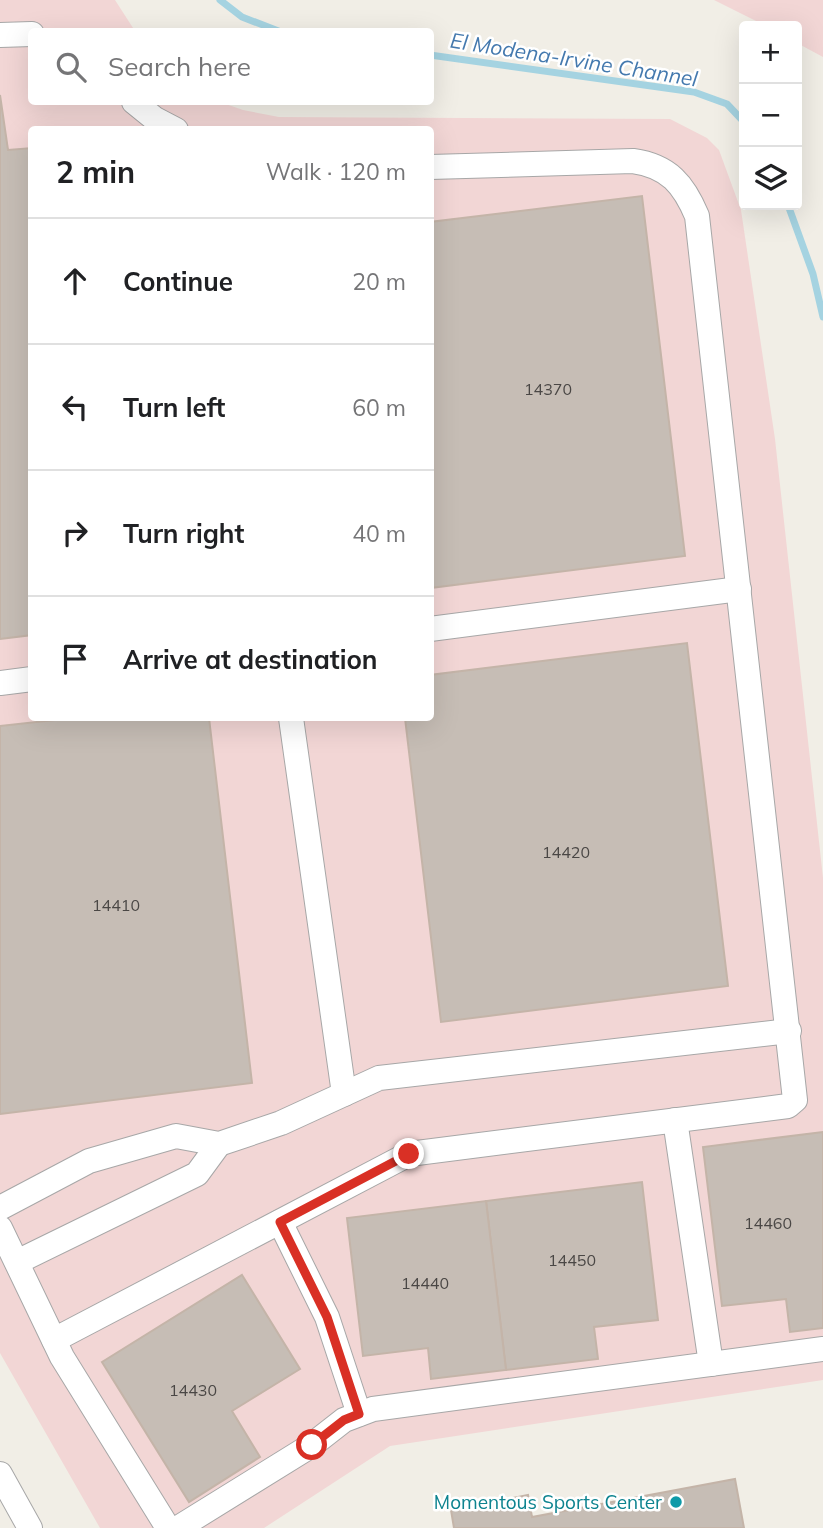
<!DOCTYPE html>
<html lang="en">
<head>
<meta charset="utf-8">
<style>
	:root { --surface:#fff; --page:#f6f6f6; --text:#202124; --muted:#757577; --line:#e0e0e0 }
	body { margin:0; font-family:Mulish,sans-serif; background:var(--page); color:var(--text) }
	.controls { position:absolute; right:21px; top:21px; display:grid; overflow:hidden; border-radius:7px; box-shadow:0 7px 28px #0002 }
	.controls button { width:63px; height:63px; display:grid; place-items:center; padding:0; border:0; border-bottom:2px solid var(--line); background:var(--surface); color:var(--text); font:35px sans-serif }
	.stop { position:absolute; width:21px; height:21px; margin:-16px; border:5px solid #d93025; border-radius:50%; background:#fff }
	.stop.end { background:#d93025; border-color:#fff; box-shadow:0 2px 7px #0008 }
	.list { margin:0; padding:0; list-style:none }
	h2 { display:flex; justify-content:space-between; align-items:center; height:91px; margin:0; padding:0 28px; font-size:30px }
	h2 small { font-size:23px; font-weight:400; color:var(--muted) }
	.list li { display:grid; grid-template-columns:46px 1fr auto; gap:21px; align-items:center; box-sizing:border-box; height:126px; padding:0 28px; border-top:2px solid var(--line) }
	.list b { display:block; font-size:26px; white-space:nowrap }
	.list em { font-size:23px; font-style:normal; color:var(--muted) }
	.icon { flex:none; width:38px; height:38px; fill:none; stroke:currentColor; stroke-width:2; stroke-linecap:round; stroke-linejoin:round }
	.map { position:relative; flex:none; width:823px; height:1528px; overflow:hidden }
	.search { position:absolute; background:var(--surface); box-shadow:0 7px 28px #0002; left:28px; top:28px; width:406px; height:77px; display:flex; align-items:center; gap:18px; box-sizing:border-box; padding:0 24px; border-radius:7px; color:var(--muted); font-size:26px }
	.panel { position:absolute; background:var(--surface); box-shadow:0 7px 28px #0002; left:28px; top:126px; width:406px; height:595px; border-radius:7px }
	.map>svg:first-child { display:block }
</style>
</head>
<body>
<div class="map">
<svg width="823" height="1528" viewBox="0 0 823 1528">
	<rect width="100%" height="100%" fill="#f1eee6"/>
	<!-- commercial -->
	<g fill="#f2d6d5" fill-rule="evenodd">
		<path d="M0,0H115L135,31L32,32V102H220L243,110L279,117L670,119L707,138L719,150L741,210L775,439L823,878V1380L390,1446L264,1528H100L0,1353ZM32,130H430V718H32Z"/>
		<polygon points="714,0 823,0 823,57 797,43 797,26 766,26"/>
	</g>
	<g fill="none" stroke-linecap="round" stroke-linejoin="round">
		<!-- stream -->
		<g stroke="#a5d3e1" stroke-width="7">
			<polyline points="220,0 242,17 281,32"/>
			<polyline points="430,55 694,92 727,104 744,122"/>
			<polyline points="788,205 813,274 823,317"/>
		</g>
	</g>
	<!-- building -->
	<g fill="#c6bdb5" stroke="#c4b4a8" stroke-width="2">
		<polygon points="0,95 8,150 32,148 32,635 0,639"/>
		<polygon points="642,196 685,556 430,588 430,222"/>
		<polygon points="687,643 728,986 441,1022 405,718 430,718 430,675"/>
		<polygon points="73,718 209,718 252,1083 0,1114 0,726"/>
		<polygon points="823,1132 823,1328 790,1332 786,1299 722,1306 703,1147"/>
		<polygon points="642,1182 658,1320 594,1327 598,1359 506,1370 486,1201"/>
		<polygon points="486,1201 506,1370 431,1379 428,1348 363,1356 347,1218"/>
		<polygon points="242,1275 300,1369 232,1411 260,1457 189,1502 102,1362"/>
		<polygon points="735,1479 744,1528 454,1528 451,1510 528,1495 532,1517"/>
	</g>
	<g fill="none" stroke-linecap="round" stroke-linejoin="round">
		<defs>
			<g id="minor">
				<polyline points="0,35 32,34"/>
				<polyline points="134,102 155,119 176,130"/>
				<polyline points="430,629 739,589"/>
				<polyline points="0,683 32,679"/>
				<polyline points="291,718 344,1094"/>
				<polyline points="675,1120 711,1364"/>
				<polyline points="0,1208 89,1161 176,1136 219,1144 281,1123 379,1078 789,1031"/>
				<polyline points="280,1222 327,1317 359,1414"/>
				<polyline points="0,1228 62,1357 168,1528"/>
				<polyline points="17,1262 197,1174 219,1144"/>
				<path d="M54,1340L409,1154L788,1106L795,1100L697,216C684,185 669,166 633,161L430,167"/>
				<polyline points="0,1474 30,1528"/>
				<polyline points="178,1528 312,1445 344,1420 373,1409 823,1349"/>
			</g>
		</defs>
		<!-- minor casing -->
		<use href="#minor" stroke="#a7a7a7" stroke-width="26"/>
		<!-- minor -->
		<use href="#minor" stroke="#fff" stroke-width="24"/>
	</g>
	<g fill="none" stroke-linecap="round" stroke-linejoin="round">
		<!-- route -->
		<polyline stroke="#d93025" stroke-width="9" points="312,1445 344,1420 359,1414 327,1317 280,1222 409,1154"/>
	</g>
	<!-- markers -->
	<circle fill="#0f9aa8" stroke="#fff" stroke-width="2.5" cx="676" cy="1502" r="7"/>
	<g text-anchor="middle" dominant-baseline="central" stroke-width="5" stroke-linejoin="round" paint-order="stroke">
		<!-- number labels -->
		<g font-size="16" fill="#4a4745">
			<text x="548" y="389">14370</text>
			<text x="566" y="852">14420</text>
			<text x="116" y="905">14410</text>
			<text x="768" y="1223">14460</text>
			<text x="572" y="1260">14450</text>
			<text x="425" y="1283">14440</text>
			<text x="193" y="1390">14430</text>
		</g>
		<!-- culture labels -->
		<g font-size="19" fill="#0d838f" stroke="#fff" text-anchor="end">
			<text x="662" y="1502">Momentous Sports Center</text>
		</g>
		<!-- water labels -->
		<g font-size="21" font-style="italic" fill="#4479ae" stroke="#fff">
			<text transform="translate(574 59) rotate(9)">El Modena-Irvine Channel</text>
		</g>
	</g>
</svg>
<div class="controls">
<button>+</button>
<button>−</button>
<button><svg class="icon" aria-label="layers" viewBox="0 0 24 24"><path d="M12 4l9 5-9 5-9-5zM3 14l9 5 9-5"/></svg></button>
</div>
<div class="stop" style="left:312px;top:1445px"></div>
<div class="stop end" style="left:409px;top:1154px"></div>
<div class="search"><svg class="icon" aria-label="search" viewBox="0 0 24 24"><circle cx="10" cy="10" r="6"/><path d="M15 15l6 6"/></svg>Search here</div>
<section class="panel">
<h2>2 min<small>Walk · 120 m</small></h2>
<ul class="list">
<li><svg class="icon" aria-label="ahead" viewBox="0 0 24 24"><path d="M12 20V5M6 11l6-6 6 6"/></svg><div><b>Continue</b></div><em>20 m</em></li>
<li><svg class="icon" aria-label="left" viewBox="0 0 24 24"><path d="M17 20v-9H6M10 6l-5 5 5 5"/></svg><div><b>Turn left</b></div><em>60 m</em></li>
<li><svg class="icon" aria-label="right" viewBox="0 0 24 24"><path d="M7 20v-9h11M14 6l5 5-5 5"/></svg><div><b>Turn right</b></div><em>40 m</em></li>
<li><svg class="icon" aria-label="arrive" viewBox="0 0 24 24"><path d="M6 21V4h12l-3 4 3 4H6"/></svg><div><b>Arrive at destination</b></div></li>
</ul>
</section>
</div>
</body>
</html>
